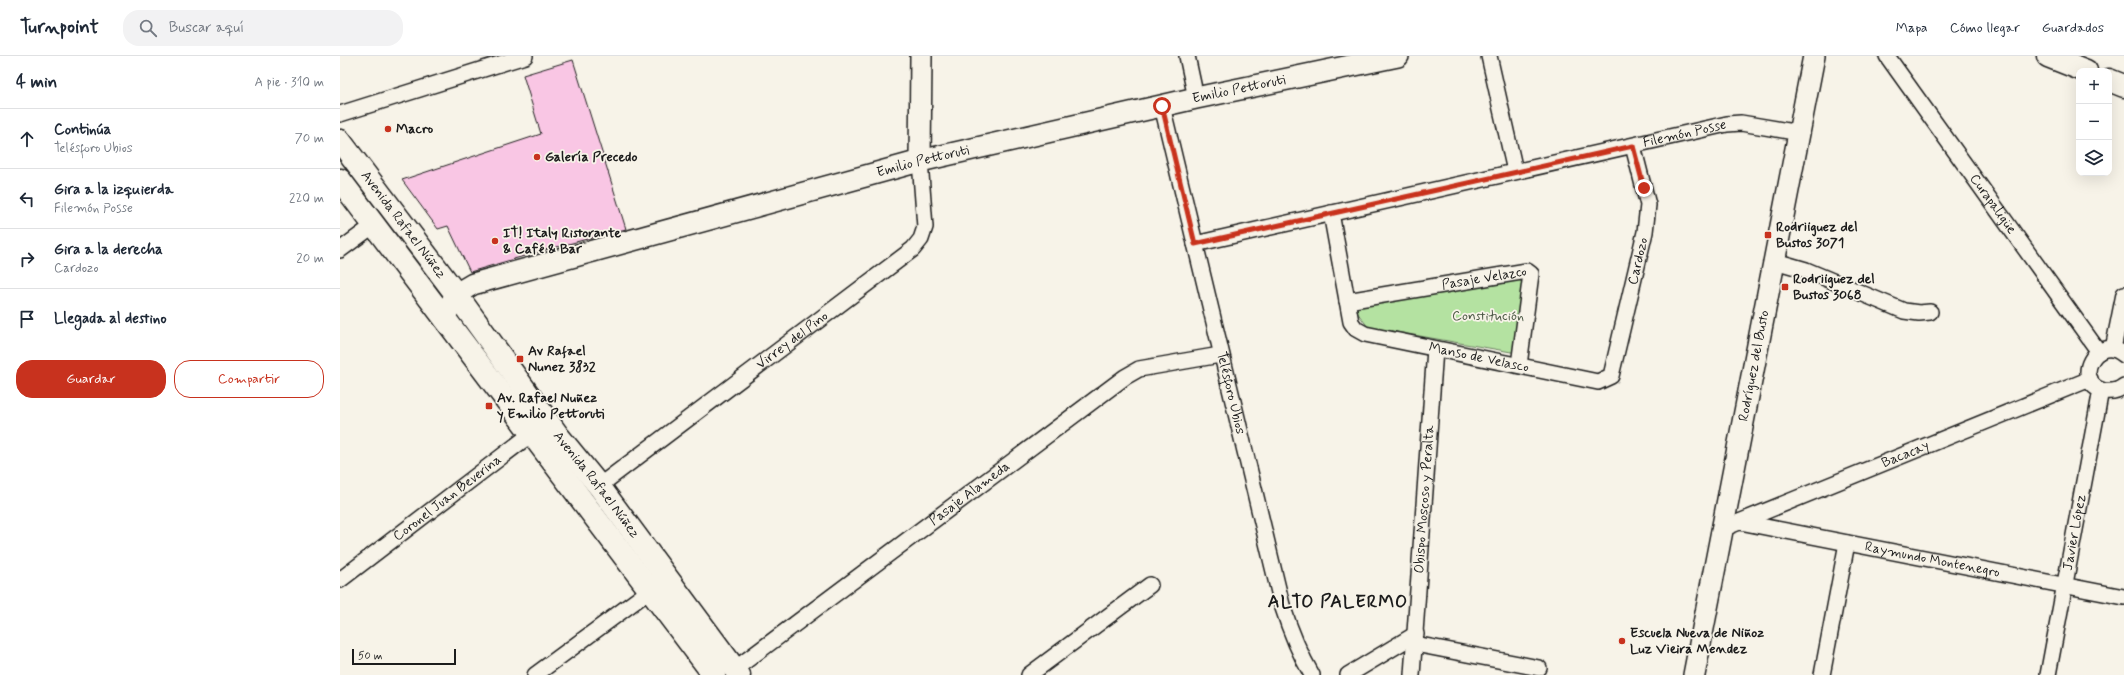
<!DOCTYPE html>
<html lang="es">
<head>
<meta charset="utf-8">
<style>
	:root { --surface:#fff; --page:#f2f2f3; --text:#1f2937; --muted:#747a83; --line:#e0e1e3; --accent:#c8321e }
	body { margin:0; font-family:Mynerve,sans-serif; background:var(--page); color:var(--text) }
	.controls { position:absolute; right:12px; top:12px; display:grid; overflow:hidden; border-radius:8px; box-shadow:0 4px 16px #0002 }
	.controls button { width:36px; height:36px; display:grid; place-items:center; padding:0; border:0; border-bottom:1px solid var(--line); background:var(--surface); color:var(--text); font:20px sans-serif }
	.scale { position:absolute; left:12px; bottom:10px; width:104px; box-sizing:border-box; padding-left:4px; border:2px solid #1c1c1c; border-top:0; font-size:11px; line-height:14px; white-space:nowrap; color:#1c1c1c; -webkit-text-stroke:3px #f7f3e8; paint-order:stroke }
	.stop { position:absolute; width:12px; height:12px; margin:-9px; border:3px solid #c8321e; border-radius:50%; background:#fff }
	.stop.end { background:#c8321e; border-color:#fff; box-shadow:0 1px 4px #0008 }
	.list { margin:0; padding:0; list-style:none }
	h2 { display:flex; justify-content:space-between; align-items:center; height:52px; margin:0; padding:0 16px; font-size:17px }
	h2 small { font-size:13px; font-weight:400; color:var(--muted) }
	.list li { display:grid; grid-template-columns:26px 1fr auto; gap:12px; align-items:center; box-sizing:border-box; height:60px; padding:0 16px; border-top:1px solid var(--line) }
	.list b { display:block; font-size:15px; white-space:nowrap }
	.list p { margin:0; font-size:13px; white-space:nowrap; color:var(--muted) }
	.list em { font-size:13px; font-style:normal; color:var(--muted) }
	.actions { display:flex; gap:8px; padding:12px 16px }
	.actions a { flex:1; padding:9px 0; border:1px solid var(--accent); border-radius:16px; text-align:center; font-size:14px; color:var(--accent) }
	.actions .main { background:var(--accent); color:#fff }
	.icon { flex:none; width:22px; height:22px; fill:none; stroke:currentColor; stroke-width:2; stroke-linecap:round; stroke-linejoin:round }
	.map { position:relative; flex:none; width:1784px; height:619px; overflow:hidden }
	header { display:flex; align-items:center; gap:24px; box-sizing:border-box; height:56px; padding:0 20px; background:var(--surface); border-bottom:1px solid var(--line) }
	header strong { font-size:19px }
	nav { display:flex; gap:22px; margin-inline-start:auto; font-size:14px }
	.search { width:280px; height:36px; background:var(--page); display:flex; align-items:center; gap:10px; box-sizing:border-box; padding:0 14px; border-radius:16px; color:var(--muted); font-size:15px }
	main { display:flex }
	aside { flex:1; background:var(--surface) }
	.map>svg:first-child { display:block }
</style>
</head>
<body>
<header>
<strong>Turnpoint</strong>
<div class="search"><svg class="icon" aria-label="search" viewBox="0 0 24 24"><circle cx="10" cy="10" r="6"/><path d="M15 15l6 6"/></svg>Buscar aquí</div>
<nav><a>Mapa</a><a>Cómo llegar</a><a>Guardados</a></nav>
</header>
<main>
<aside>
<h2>4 min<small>A pie · 310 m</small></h2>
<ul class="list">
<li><svg class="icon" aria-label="ahead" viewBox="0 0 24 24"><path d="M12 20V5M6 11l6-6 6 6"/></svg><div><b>Continúa</b><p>Telésforo Ubios</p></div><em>70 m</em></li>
<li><svg class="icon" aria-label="left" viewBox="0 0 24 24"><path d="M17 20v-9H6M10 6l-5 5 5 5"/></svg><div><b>Gira a la izquierda</b><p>Filemón Posse</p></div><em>220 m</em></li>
<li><svg class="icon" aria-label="right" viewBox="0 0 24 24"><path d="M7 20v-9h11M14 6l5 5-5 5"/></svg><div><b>Gira a la derecha</b><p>Cardozo</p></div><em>20 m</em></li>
<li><svg class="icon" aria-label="arrive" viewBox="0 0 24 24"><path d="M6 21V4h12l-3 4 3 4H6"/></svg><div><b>Llegada al destino</b></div></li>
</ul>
<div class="actions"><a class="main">Guardar</a><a>Compartir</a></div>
</aside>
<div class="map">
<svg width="1784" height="619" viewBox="0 0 1784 619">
	<rect width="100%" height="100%" fill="#f7f3e8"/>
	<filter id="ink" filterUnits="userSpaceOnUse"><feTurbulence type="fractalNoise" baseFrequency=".025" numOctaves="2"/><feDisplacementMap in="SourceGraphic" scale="8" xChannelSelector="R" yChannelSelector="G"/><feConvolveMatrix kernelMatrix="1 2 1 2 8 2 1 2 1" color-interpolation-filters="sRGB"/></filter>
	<g filter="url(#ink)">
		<!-- green -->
		<polygon fill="#b4e2a1" stroke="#687f5e" points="1184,221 1177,297 1028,271 1011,248"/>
		<!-- building -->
		<polygon fill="#f9c6e4" stroke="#1c1c1c" points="233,4 286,173 201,195 130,216 108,170 98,173 62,124 201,78 183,19"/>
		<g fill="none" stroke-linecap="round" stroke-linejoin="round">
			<defs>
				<g id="minor">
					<polyline points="847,0 856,42"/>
					<polyline points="1149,0 1175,115"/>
					<path id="s1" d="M1547,0L1759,296"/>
					<path id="s2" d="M822,50L942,549C950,574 959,597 972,619"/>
					<polyline points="0,58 185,0"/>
					<path id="s3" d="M991,157L1011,266L1016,273L1025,278L1258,326L1271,320L1305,176L1308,149L1293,90"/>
					<path id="s4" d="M855,188L1387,68L1401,67L1460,77"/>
					<polyline points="0,194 34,169"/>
					<polyline points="1435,205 1466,214 1564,255 1579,257 1590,256"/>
					<path id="s5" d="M1007,245L1187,215L1191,218L1179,309"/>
					<polyline points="1773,293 1784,238"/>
					<path d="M1784,299C1757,275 1730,326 1764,335C1771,336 1778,335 1784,330"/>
					<path id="s6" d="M259,430L573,193L581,183L585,171L580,105"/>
					<path id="s7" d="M1400,466L1784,541"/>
					<path id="s8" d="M1382,473L1750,323"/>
					<path id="s9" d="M0,524L191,378L200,377"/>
					<polyline points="1075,588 1199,612"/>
					<path id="s10" d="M395,613L785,321L799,313L880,299"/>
					<polyline points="195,619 309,535"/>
					<polyline points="689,619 810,529"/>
					<polyline points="1008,619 1076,578"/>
					<path id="s11" d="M1072,619L1095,293"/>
					<polyline points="1482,619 1507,487"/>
					<path id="s12" d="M1708,619L1761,334"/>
				</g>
				<g id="secondary">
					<polyline points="580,105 581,0"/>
					<path id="s13" d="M104,262L116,238L133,228L580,105L856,42L1058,0"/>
					<path id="s14" d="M1354,619L1474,0"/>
				</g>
				<g id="primary">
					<polyline points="1708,0 1746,15"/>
					<polyline points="1769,24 1784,30"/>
					<path id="s15" d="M0,85L116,238L219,381L259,430L399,619"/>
					<polyline points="0,124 374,619"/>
				</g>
			</defs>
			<!-- minor casing -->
			<use href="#minor" stroke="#1c1c1c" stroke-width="18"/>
			<!-- secondary casing -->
			<use href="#secondary" stroke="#1c1c1c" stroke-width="24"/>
			<!-- primary casing -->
			<use href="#primary" stroke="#1c1c1c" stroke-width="25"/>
			<!-- minor -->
			<use href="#minor" stroke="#f7f3e8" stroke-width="15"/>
			<!-- secondary -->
			<use href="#secondary" stroke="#f7f3e8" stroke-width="21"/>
			<!-- primary -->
			<use href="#primary" stroke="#f7f3e8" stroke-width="22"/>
		</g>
	</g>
	<g fill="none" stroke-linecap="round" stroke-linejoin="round" filter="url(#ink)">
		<!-- route -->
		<polyline stroke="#c8321e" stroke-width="5" points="822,50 855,188 1293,90 1304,132"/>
	</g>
	<!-- markers -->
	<g fill="#c8321e" stroke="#f7f3e8" stroke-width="1.5">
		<circle cx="48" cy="73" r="4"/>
		<circle cx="197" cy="101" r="4"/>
		<rect x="1424" y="175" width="8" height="8" rx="2"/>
		<circle cx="155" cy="185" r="4"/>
		<rect x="1441" y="227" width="8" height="8" rx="2"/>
		<rect x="176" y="299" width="8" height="8" rx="2"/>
		<rect x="145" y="346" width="8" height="8" rx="2"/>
		<circle cx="1282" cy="585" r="4"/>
	</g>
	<g text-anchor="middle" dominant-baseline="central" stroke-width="3.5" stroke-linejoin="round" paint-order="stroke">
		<!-- street labels -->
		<g font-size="14" fill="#1c1c1c" stroke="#f7f3e8">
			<text stroke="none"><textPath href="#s13" startOffset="837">Emilio Pettoruti</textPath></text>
			<text stroke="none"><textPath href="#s4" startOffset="502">Filemón Posse</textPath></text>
			<text stroke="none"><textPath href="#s13" startOffset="513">Emilio Pettoruti</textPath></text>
			<text stroke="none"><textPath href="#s1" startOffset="182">Curapaligüe</textPath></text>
			<text stroke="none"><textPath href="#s15" startOffset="105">Avenida Rafael Núñez</textPath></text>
			<text stroke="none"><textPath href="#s3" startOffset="500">Cardozo</textPath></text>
			<text stroke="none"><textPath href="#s5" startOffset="139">Pasaje Velazco</textPath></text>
			<text stroke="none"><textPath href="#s6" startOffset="242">Virrey del Pino</textPath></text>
			<text stroke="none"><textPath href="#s3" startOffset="246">Manso de Velasco</textPath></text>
			<text stroke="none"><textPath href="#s14" startOffset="315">Rodríguez del Busto</textPath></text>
			<text stroke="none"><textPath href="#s2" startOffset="295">Telésforo Ubios</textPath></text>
			<text stroke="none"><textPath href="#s8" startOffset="198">Bacacay</textPath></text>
			<text stroke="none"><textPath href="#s15" startOffset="429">Avenida Rafael Núñez</textPath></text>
			<text stroke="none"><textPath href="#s10" startOffset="293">Pasaje Alameda</textPath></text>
			<text stroke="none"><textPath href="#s9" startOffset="135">Coronel Juan Beverina</textPath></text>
			<text stroke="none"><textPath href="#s11" startOffset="176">Obispo Moscoso y Peralta</textPath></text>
			<text stroke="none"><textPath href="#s12" startOffset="145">Javier López</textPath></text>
			<text stroke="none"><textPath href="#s7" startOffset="196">Raymundo Montenegro</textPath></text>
		</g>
		<!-- poi labels -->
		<g font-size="14" font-weight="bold" fill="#1c1c1c" stroke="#f7f3e8" text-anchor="start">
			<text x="56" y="73">Macro</text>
			<text x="205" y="101">Galería Precedo</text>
			<text x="1436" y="171">Rodriiguez del<tspan x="1436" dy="16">Bustos 3071</tspan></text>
			<text x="163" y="177">IT! Italy Ristorante<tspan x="163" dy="16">&amp; Café &amp; Bar</tspan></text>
			<text x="1453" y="223">Rodriiguez del<tspan x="1453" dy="16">Bustos 3068</tspan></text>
			<text x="188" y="295">Av Rafael<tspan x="188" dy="16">Nunez 3832</tspan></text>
			<text x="157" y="342">Av. Rafael Nuñez<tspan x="157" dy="16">y Emilio Pettoruti</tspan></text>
			<text x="1290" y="577">Escuela Nueva de Niñoz<tspan x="1290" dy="16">Luz Vieira Mendez</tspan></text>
		</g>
		<!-- park labels -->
		<g font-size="14" fill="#4a5744" stroke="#f7f3e8">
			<text x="1148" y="260">Constitución</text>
		</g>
		<!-- district labels -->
		<g font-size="18" font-weight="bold" letter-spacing="1" fill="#1c1c1c" stroke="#f7f3e8">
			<text x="998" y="546">ALTO PALERMO</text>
		</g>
	</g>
</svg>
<div class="controls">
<button>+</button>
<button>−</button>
<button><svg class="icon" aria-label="layers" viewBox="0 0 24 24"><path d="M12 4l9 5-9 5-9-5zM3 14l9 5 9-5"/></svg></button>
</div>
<div class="scale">50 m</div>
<div class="stop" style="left:822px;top:50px"></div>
<div class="stop end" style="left:1304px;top:132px"></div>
</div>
</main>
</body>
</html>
